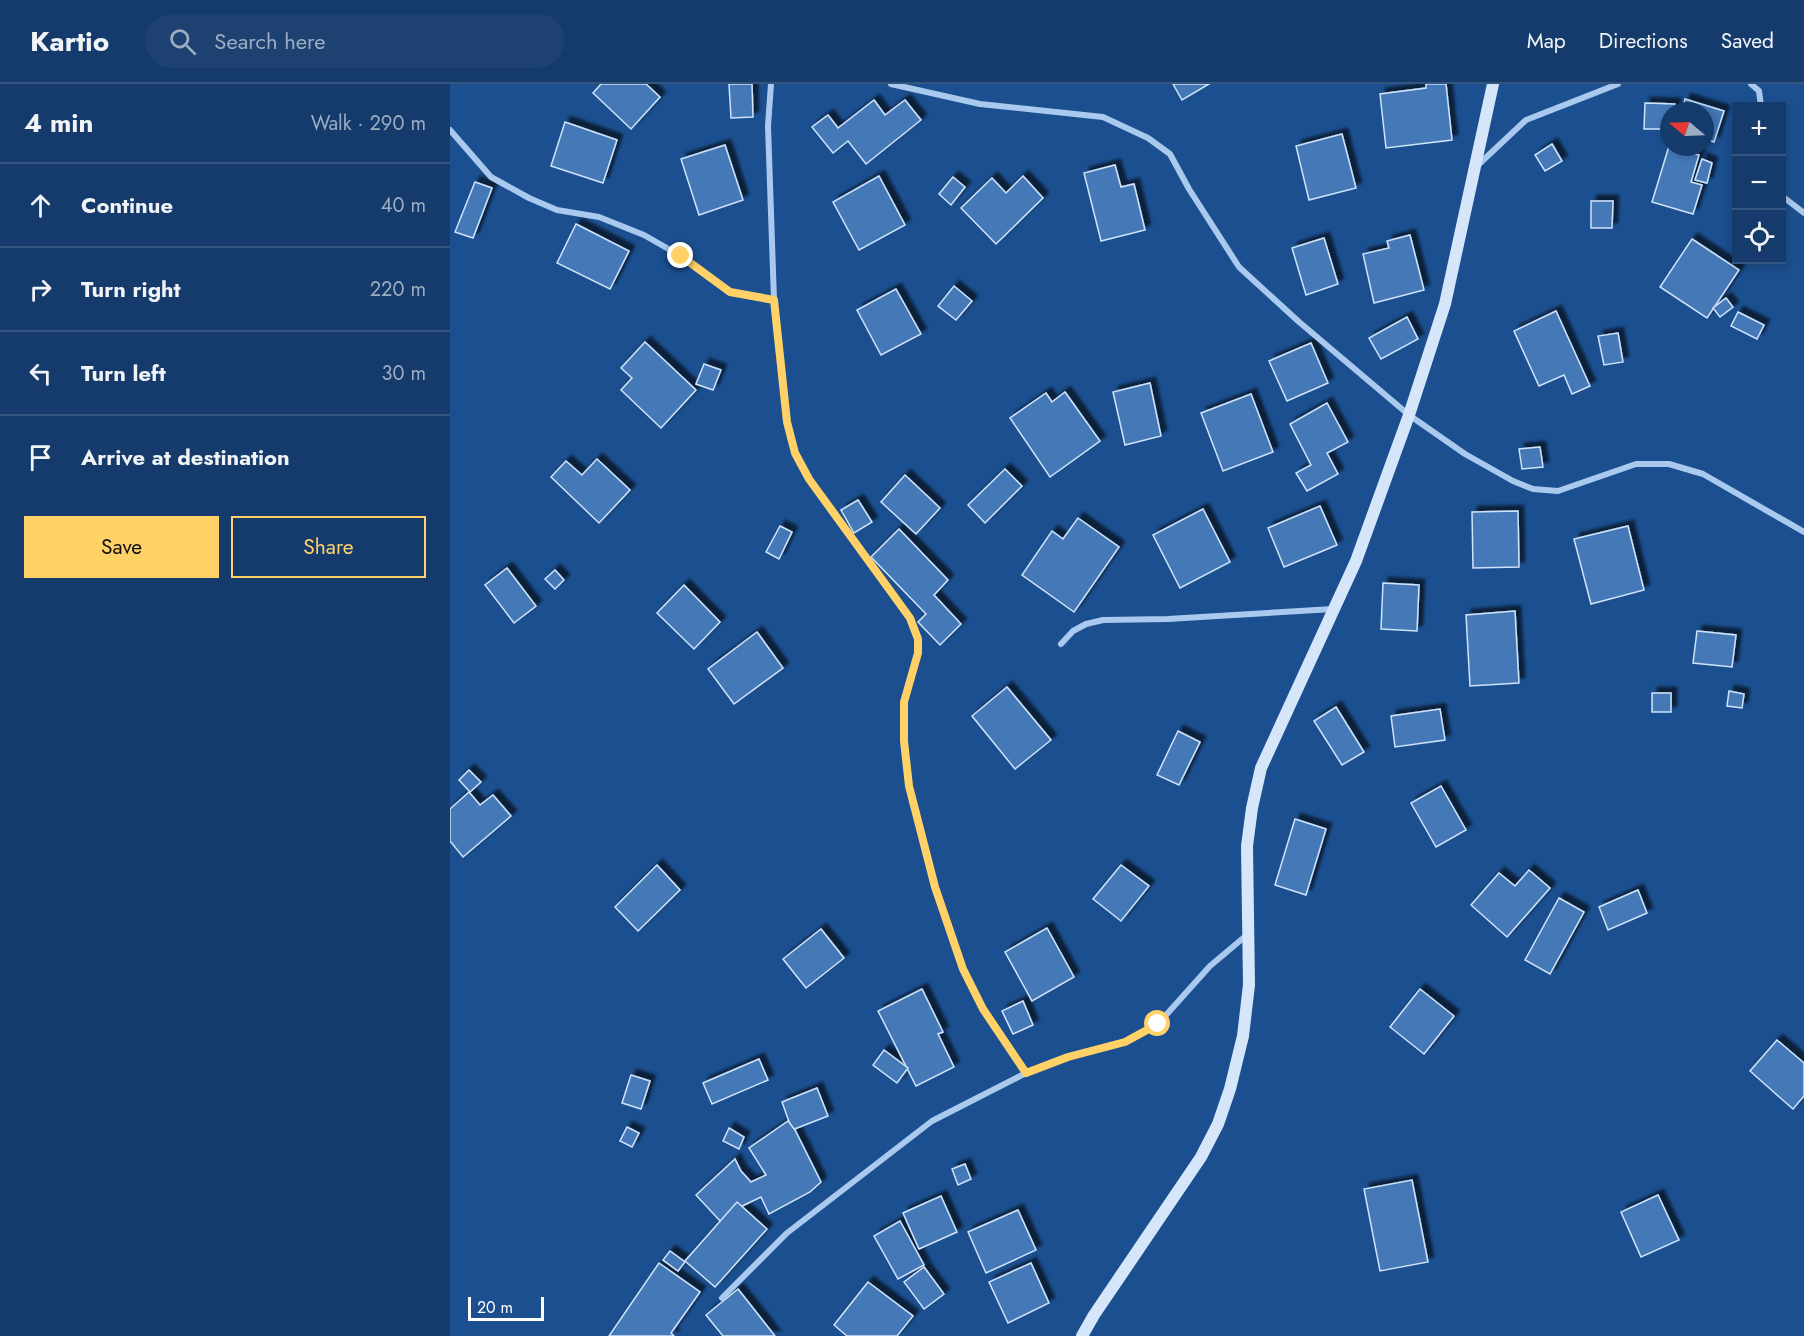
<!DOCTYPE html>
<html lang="en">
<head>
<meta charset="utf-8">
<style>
	:root { --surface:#143b6b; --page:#1d4271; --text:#f1f3f6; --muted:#9dadc1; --line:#33557e; --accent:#ffd166 }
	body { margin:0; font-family:Jost,sans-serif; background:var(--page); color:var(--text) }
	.controls { position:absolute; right:18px; top:18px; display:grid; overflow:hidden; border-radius:0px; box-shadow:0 3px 9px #0003 }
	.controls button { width:54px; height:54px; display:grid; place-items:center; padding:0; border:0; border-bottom:2px solid var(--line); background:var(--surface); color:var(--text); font:30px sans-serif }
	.compass { position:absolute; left:1210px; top:18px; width:54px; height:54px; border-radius:50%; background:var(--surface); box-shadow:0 3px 9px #0003; rotate:289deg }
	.scale { position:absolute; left:18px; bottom:15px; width:76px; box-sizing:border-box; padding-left:6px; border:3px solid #fff; border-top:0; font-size:16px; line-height:21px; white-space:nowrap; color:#fff; -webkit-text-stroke:4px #1b4f8f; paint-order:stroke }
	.stop { position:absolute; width:18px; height:18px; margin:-14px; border:4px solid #ffd166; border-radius:50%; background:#fff }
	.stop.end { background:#ffd166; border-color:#fff; box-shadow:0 2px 6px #0008 }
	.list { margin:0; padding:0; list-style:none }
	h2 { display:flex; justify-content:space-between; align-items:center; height:78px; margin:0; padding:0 24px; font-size:26px }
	h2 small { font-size:20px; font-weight:400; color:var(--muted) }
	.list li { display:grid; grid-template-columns:39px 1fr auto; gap:18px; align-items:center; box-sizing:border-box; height:84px; padding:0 24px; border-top:2px solid var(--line) }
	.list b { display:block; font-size:22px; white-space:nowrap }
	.list em { font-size:20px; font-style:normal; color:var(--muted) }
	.actions { display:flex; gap:12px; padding:18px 24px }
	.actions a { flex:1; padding:14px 0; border:2px solid var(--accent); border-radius:0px; text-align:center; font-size:21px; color:var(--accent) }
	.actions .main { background:var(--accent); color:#111 }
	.icon { flex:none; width:33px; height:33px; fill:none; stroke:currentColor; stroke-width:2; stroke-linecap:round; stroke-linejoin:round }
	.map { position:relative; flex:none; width:1354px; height:1252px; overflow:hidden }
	header { display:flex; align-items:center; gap:36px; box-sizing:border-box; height:84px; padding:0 30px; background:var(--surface); border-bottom:2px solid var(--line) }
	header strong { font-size:28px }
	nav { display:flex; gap:33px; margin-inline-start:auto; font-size:21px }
	.search { width:420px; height:54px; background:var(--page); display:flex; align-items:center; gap:15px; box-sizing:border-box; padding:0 21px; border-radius:33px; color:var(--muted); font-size:22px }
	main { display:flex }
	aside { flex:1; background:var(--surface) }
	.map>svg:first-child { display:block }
</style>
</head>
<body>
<header>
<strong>Kartio</strong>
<div class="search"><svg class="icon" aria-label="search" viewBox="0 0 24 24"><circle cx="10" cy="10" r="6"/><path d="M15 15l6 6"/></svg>Search here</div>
<nav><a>Map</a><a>Directions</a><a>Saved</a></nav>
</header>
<main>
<aside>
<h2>4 min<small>Walk · 290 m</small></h2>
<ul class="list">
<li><svg class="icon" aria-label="ahead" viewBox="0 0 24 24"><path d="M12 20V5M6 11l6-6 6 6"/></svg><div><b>Continue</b></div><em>40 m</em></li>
<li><svg class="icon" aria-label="right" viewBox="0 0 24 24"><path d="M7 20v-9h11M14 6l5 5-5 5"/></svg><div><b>Turn right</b></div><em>220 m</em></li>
<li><svg class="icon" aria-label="left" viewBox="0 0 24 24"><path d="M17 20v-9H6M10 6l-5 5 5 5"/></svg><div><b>Turn left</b></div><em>30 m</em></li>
<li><svg class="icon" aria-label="arrive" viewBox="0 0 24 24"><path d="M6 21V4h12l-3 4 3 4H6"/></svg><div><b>Arrive at destination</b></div></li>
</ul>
<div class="actions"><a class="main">Save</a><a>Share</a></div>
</aside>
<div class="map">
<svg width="1354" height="1252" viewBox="0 0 1354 1252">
	<defs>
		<filter id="shadow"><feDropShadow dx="5.5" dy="-5.5" stdDeviation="1.5" flood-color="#0009"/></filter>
	</defs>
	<rect width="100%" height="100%" fill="#1b4f8f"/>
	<!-- building -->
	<g fill="#4478b7" stroke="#cfe3fa" stroke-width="1.5" filter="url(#shadow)">
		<polygon points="151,0 196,0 210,13 181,45 143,9"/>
		<polygon points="279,0 302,0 303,33 281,34"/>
		<polygon points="723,0 759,0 732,16"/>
		<polygon points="976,0 996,0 1002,56 936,64 930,10 976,4"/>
		<polygon points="1235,15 1274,27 1264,58 1255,55 1255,27 1232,27"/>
		<polygon points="424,16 435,31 455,16 471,36 416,80 398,57 383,69 362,43 378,31 388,44"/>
		<polygon points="1195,19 1225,20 1224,27 1219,27 1219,45 1194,45"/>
		<polygon points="115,38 167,56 153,99 101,82"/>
		<polygon points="892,50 906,104 859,116 846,62"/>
		<polygon points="1102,60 1112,77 1095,87 1085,71"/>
		<polygon points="275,61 293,116 249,131 231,75"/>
		<polygon points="1219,62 1249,71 1241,98 1252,101 1243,130 1202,118"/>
		<polygon points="1252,75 1262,79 1257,99 1245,96"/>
		<polygon points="665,81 671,103 684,100 695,146 651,157 634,89"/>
		<polygon points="429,92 455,141 409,166 383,118"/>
		<polygon points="573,92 593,114 546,160 511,124 542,94 556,109"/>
		<polygon points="503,93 515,103 501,121 489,110"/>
		<polygon points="25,98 42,104 23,154 5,148"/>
		<polygon points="1141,117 1163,117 1162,144 1141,144"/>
		<polygon points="126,140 179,167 160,205 107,179"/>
		<polygon points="960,151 974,206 924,219 913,170 939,164 937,157"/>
		<polygon points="874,154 888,200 856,211 842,164"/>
		<polygon points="1242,155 1289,186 1257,234 1210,203"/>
		<polygon points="504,202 522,217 506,236 488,222"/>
		<polygon points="446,205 471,250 431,271 407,226"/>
		<polygon points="1276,214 1283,223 1270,233 1263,224"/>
		<polygon points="1106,227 1140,302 1122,310 1114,291 1089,302 1064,247"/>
		<polygon points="1288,228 1314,241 1307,255 1281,242"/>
		<polygon points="957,233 968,255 931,275 919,254"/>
		<polygon points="1168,249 1173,278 1154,281 1148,252"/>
		<polygon points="195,258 246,306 211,344 171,306 182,294 171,284"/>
		<polygon points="861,259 878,299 837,317 819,277"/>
		<polygon points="254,280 271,286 263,306 246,300"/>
		<polygon points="700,299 711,352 675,361 663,308"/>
		<polygon points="615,308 650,357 600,393 560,334 596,309 602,318"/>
		<polygon points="801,310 823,368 773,387 751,329"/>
		<polygon points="877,319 898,358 877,369 888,390 857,407 846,389 861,381 840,340"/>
		<polygon points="1090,363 1093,383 1072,385 1069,365"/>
		<polygon points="147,375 180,406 149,439 101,393 116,377 132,391"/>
		<polygon points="555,385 572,402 535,439 518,421"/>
		<polygon points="455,391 490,424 466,450 431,418"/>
		<polygon points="408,416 422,438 404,449 391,426"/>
		<polygon points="870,422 887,461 834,483 818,444"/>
		<polygon points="753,425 780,478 730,504 703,451"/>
		<polygon points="1068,427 1069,483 1023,484 1022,428"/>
		<polygon points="628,434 669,463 624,528 572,491 602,447 613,455"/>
		<polygon points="330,442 342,448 329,475 316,468"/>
		<polygon points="1178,442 1194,506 1141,520 1124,455"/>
		<polygon points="449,445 498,496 484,511 511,540 490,561 468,538 476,530 421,473"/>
		<polygon points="57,484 86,522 64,539 35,501"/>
		<polygon points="105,486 114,496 105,505 95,495"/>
		<polygon points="933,499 969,501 967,547 931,545"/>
		<polygon points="234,501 270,538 244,565 207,529"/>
		<polygon points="1065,527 1069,599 1020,602 1016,531"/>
		<polygon points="1247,547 1286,551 1282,583 1243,579"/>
		<polygon points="307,548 333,584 284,620 258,585"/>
		<polygon points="557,603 601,656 565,685 522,632"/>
		<polygon points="1279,607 1294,610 1292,624 1277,622"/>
		<rect x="1202" y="609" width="19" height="19"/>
		<polygon points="886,623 914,668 892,681 864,637"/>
		<polygon points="990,625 995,656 945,663 941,632"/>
		<polygon points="728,647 750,658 729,701 707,691"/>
		<polygon points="19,686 31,698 20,708 9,696"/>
		<polygon points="991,702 1016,746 986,763 961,719"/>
		<polygon points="19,708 30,721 43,711 61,732 13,773 0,757 0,725"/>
		<polygon points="845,735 876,745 856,811 825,801"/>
		<polygon points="207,781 230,806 188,847 165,823"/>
		<polygon points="671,781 699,802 671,837 643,815"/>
		<polygon points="1079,786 1100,804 1057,853 1021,821 1049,789 1065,802"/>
		<polygon points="1188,806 1197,829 1158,846 1149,823"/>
		<polygon points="1109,814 1134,828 1100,890 1075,876"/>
		<polygon points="597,844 624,893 582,917 555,868"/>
		<polygon points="371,845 394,874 356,904 333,875"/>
		<polygon points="472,905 493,948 488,950 504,983 466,1002 428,927"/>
		<polygon points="970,905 1004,932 974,970 940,943"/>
		<polygon points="573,917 583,941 563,950 552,927"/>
		<polygon points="1327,956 1354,979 1354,1012 1343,1025 1300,987"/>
		<polygon points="434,966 458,984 447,999 423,981"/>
		<polygon points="309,975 318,996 262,1020 253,999"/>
		<polygon points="181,991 200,997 191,1025 172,1019"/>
		<polygon points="367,1004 378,1032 342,1046 332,1018"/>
		<polygon points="338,1037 345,1046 371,1098 360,1108 319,1130 311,1113 288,1124 272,1139 246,1111 285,1075 291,1087 301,1098 316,1091 299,1064"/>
		<polygon points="177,1043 189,1049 182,1063 170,1057"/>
		<polygon points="279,1044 294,1053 289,1065 273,1057"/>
		<polygon points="515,1080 521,1095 508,1101 502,1085"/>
		<polygon points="962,1096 978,1178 930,1187 914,1105"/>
		<polygon points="1208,1111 1229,1156 1191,1173 1171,1128"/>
		<polygon points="491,1112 507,1148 469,1165 453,1129"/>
		<polygon points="287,1118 317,1145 265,1203 235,1177"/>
		<polygon points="568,1126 586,1166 536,1189 518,1148"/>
		<polygon points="450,1137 474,1181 448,1195 424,1152"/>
		<polygon points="220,1167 235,1178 228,1187 213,1176"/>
		<polygon points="209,1179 250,1208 221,1249 224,1252 159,1252"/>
		<polygon points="581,1179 599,1219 558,1239 539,1198"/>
		<polygon points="474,1183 494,1210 474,1225 454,1198"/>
		<polygon points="418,1198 463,1232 447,1252 397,1252 384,1241"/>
		<polygon points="288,1205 325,1252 273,1252 256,1231"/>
	</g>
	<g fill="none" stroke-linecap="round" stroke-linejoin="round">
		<!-- street -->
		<g stroke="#a9c9ee" stroke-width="6">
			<polyline points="321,0 318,42 324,216 337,338 345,369 359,395 460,534 468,555 468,569 454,618 454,657 459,702 485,803 513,885 533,925 576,989"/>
			<polyline points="441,0 530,20 653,33 698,54 720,70 739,105 789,183 848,237 959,331 1015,370 1063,397 1083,405 1108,407 1186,380 1219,380 1253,390 1354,448"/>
			<polyline points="1301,0 1309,7 1311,22"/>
			<polyline points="0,46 41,93 79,114 107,126 149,133 194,151 231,172 280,208 324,216"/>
			<polyline points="1027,82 1076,36 1168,0"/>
			<polyline points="1332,112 1354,129"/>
			<polyline points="611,560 623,547 636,540 653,536 718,535 883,525"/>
			<polyline points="272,1214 337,1149 482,1037 576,989 618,973 675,958 708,940 760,882 798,850"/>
		</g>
		<!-- secondary -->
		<polyline stroke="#d6e6fa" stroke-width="12" points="632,1252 644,1231 751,1073 768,1040 780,1005 793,952 799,901 797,762 802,724 811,684 906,477 959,331 995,220 1043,0"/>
	</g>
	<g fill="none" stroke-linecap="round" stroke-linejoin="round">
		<!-- route -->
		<polyline stroke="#ffd166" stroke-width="8" points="231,172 280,208 324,216 337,338 345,369 359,395 460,534 468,555 468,569 454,618 454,657 459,702 485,803 513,885 533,925 576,989 618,973 675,958 708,940"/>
	</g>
</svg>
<div class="controls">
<button>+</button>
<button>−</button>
<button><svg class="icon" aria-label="locate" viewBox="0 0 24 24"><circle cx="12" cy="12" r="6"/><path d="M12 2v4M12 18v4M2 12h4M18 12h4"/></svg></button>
</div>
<svg class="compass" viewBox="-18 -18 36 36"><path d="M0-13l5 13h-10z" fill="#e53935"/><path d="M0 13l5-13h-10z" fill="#9dadc1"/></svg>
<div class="scale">20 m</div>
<div class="stop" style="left:708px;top:940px"></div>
<div class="stop end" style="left:231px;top:172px"></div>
</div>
</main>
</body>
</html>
